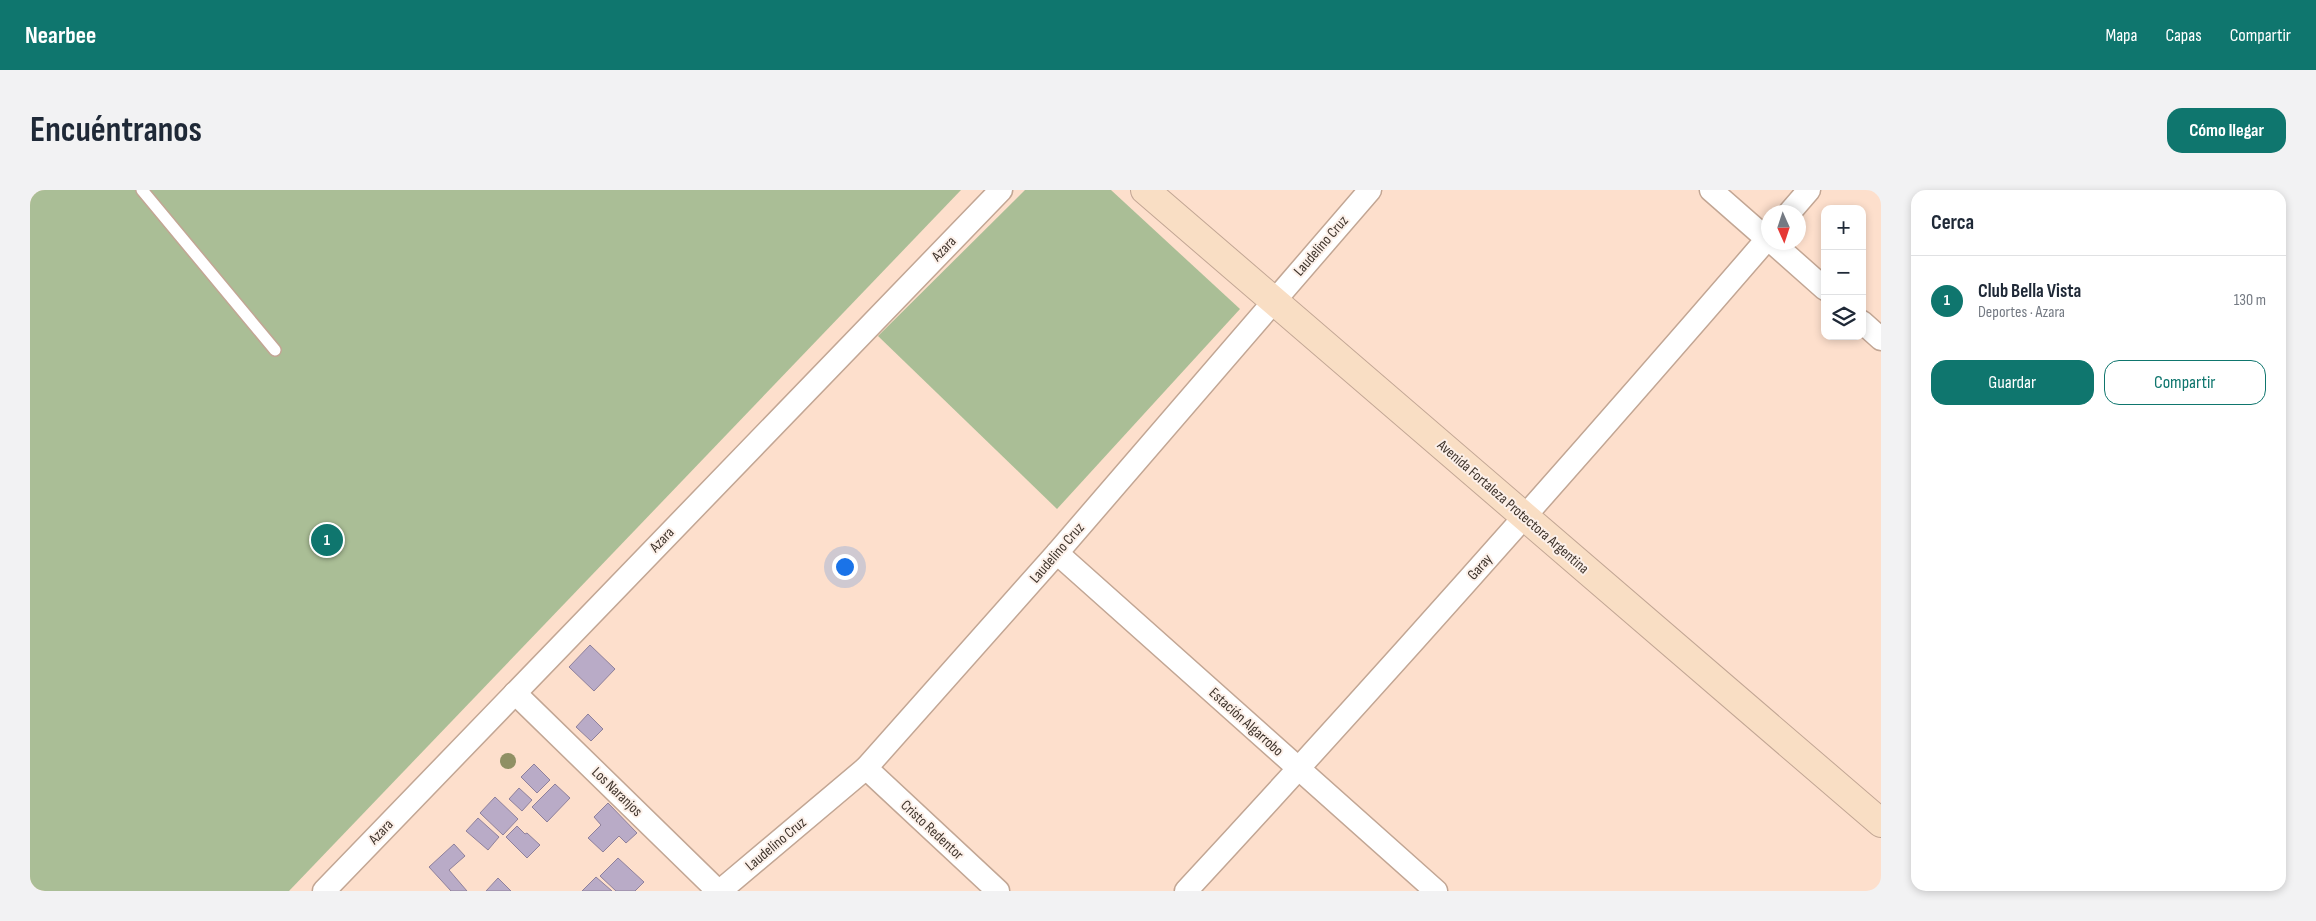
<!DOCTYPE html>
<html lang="es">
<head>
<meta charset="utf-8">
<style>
	:root { --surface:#fff; --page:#f2f2f3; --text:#1f2937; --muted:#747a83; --line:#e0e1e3; --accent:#0f766e }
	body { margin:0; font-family:"Sofia Sans Condensed",sans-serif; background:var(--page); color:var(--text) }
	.controls { position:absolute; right:15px; top:15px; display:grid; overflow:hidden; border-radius:10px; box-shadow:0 2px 8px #0003 }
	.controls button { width:45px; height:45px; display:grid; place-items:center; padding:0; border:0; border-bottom:1px solid var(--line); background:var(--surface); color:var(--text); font:25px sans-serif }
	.compass { position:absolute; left:1731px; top:15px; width:45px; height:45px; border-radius:50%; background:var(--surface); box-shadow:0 2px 8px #0003; rotate:177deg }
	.you { position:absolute; left:814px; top:376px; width:18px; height:18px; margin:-12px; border:4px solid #fff; border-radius:50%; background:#1a73e8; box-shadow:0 0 0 8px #1a73e833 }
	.badge { display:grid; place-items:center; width:32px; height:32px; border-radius:50%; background:var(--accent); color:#fff; font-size:16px; font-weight:700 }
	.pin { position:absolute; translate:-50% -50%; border:2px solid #fff; box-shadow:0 1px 5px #0006 }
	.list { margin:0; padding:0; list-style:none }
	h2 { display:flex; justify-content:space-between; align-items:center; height:65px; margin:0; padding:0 20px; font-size:21px }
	h2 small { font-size:16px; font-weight:400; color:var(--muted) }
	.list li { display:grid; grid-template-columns:32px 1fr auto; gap:15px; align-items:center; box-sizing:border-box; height:90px; padding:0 20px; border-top:1px solid var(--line) }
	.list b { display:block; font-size:19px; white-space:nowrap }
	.list p { margin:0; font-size:16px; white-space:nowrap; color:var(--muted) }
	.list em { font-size:16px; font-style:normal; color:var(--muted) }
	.actions { display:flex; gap:10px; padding:15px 20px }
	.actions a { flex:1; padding:11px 0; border:1px solid var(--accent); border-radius:15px; text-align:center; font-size:18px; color:var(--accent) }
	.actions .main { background:var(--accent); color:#fff }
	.icon { flex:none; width:28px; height:28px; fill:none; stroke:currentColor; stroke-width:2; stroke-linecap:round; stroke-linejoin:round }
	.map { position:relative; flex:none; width:1851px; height:701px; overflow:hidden; border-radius:15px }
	header { display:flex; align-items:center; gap:30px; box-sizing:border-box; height:70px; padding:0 25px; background:var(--accent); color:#fff }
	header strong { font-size:24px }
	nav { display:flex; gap:28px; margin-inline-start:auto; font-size:18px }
	.intro { display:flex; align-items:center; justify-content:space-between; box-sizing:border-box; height:120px; padding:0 30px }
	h1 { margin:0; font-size:35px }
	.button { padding:12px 22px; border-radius:15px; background:var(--accent); color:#fff; font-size:18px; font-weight:700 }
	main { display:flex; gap:30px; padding:0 30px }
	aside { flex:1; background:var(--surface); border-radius:15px; box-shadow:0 2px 8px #0003 }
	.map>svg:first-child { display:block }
</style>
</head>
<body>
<header>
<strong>Nearbee</strong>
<nav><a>Mapa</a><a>Capas</a><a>Compartir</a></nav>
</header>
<div class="intro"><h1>Encuéntranos</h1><a class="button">Cómo llegar</a></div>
<main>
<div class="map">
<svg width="1851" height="701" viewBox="0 0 1851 701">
	<rect width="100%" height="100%" fill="#fddfcc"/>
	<!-- green -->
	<g fill="#aabe96">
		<polygon points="0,0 931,0 259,701 0,701"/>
		<polygon points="995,0 1081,0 1210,119 1027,319 848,146"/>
	</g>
	<!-- building -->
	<g fill="#b9abc7" stroke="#8e809b">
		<polygon points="560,455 585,479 564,501 539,477"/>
		<polygon points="558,524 573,539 561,551 546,537"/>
		<polygon points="504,574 520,590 507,603 491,587"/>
		<polygon points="525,594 540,608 517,632 502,617"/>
		<polygon points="489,598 502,610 492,621 479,609"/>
		<polygon points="465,607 488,629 473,645 450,623"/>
		<polygon points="578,613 607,643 596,653 589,646 573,662 558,648 571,635 564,627"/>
		<polygon points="448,628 469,647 458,660 436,641"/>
		<polygon points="487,636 495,644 497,643 510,655 497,668 476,647"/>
		<polygon points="424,654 435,666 419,680 437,701 421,701 399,677"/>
		<polygon points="588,668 614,692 605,701 586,701 570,686"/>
		<polygon points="566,687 582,701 552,701"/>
		<polygon points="468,688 481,701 456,701"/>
	</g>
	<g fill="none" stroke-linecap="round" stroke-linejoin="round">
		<defs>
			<polyline id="service" points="112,0 245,160"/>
			<g id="minor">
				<polyline points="1681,0 1738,50"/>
				<polyline points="1760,22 1779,0"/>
				<polyline points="1742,52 1795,99"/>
				<polyline points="1832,132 1851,149"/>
				<polyline points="1027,363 1406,701"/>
				<polyline points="485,503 688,701"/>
				<polyline points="836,578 968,701"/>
				<polyline points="294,701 971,0"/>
				<polyline points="690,701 836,578 1027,363 1340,0"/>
				<path d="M1156,701C1354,487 1548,268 1738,48"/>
			</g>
			<polyline id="secondary" points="1115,0 1851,633"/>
		</defs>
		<!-- service casing -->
		<use href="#service" stroke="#c2a694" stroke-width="14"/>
		<!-- minor casing -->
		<use href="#minor" stroke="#c2a694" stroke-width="25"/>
		<!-- secondary casing -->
		<use href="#secondary" stroke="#c2a694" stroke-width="30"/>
		<!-- service -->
		<use href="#service" stroke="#fff" stroke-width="11"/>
		<!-- minor -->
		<use href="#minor" stroke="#fff" stroke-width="22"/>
		<!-- secondary -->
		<use href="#secondary" stroke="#f9dec4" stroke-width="28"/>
	</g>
	<!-- trees -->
	<circle fill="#8f9064" cx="478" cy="571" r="8"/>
	<g text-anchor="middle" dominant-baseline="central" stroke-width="4" stroke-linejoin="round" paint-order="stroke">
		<!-- street labels -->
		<g font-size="15" fill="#3f342c" stroke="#fcf0e9">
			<text transform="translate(1291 56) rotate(-49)">Laudelino Cruz</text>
			<text transform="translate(914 59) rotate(-46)">Azara</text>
			<text transform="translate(1483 317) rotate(41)">Avenida Fortaleza Protectora Argentina</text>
			<text transform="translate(632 350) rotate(-46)">Azara</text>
			<text transform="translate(1027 363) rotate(-49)">Laudelino Cruz</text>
			<text transform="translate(1450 377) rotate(-48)">Garay</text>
			<text transform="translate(1216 532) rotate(42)">Estación Algarrobo</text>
			<text transform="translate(587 602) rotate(44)">Los Naranjos</text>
			<text transform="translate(902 640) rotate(43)">Cristo Redentor</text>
			<text transform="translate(351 642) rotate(-46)">Azara</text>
			<text transform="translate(746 654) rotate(-40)">Laudelino Cruz</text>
		</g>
	</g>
</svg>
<div class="controls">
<button>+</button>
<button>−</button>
<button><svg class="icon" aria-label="layers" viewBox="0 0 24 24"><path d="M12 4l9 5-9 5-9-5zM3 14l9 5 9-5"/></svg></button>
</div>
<svg class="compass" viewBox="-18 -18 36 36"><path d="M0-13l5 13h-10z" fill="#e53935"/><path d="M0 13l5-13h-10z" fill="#747a83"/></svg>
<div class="you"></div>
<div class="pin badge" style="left:297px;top:350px">1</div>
</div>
<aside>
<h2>Cerca<small></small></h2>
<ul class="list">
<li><span class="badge">1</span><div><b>Club Bella Vista</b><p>Deportes · Azara</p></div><em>130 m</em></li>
</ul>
<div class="actions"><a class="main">Guardar</a><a>Compartir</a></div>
</aside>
</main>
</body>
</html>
